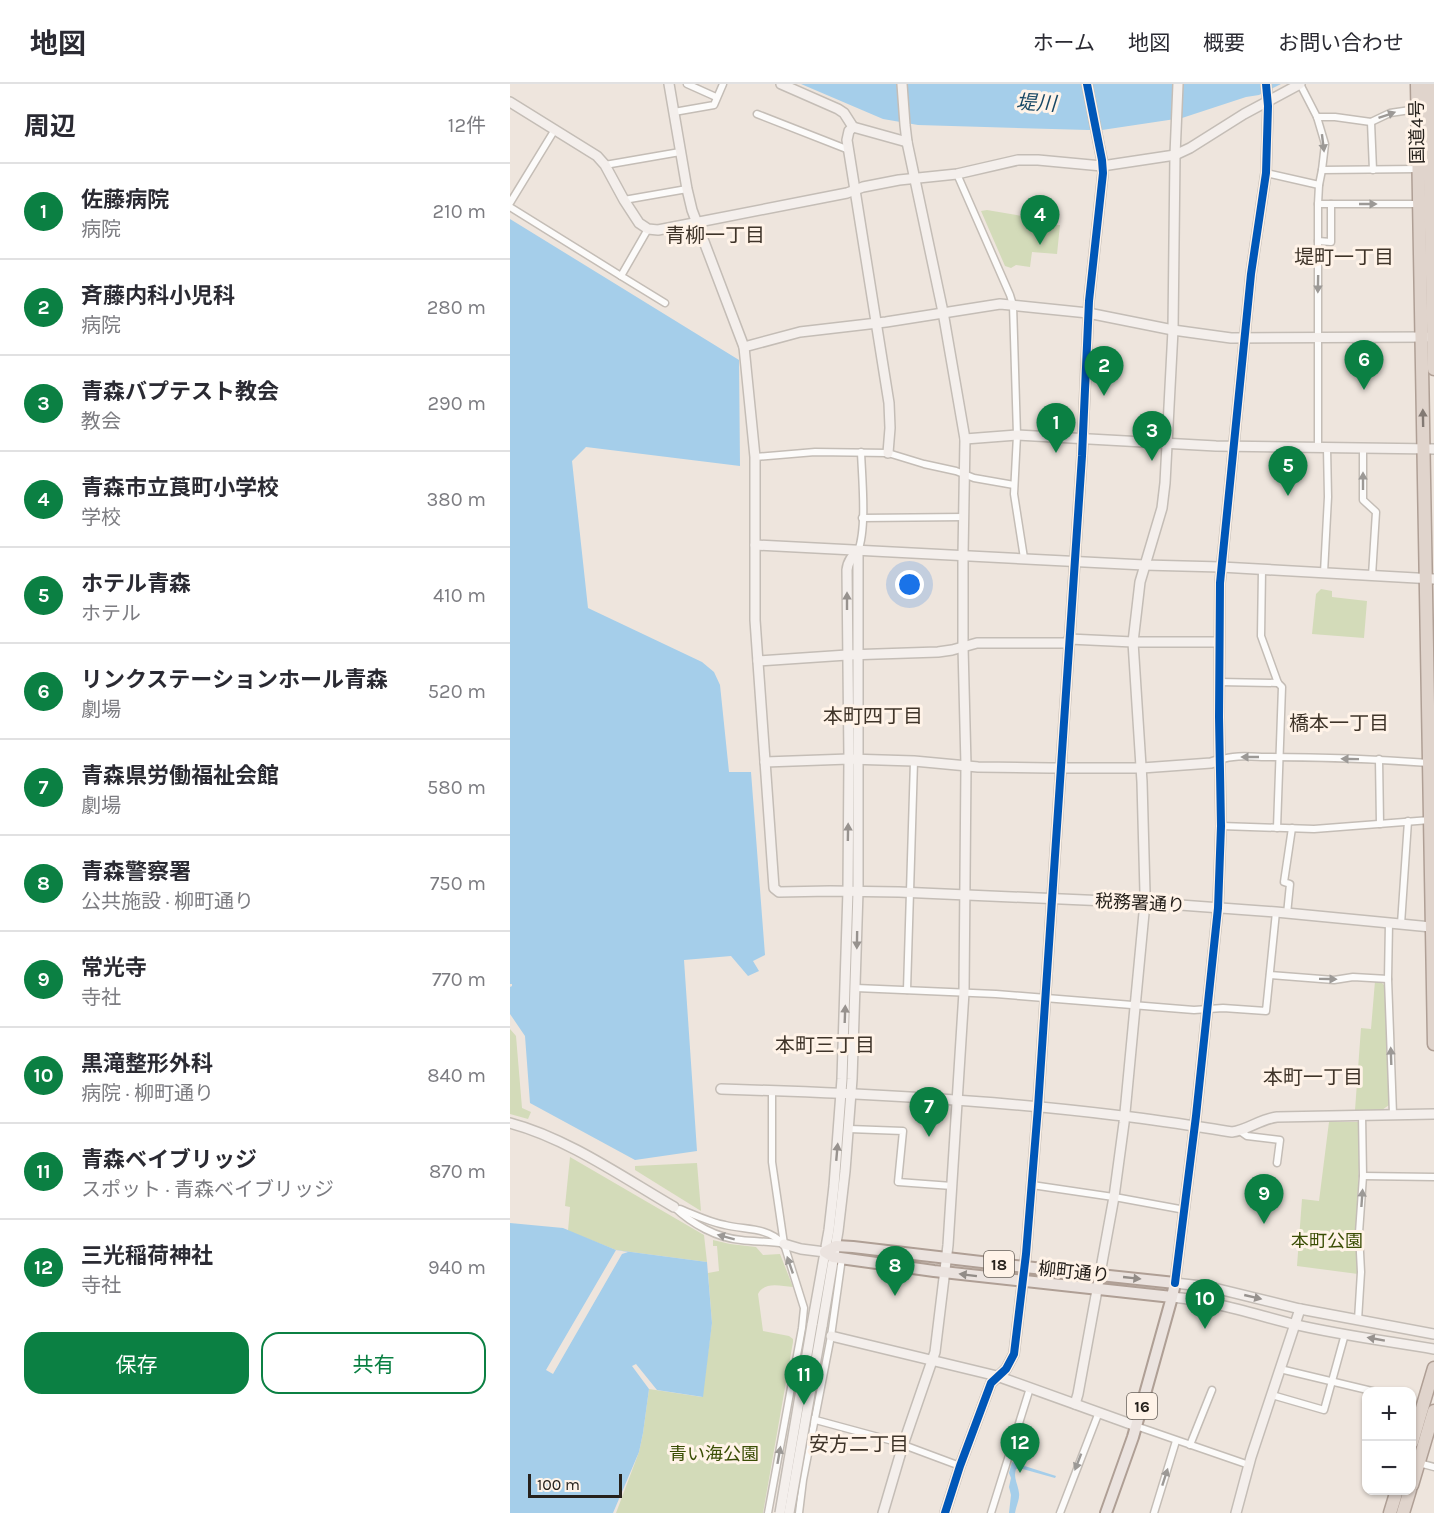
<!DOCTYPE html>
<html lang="ja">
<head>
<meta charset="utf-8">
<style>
	:root { --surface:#fff; --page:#f7f7f7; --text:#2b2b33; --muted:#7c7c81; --line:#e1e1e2; --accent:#0b8043 }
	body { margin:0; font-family:Karla,"Noto Sans JP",sans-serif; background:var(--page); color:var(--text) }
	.controls { position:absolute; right:18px; bottom:18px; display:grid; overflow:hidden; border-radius:12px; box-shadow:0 2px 4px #0004 }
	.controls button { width:54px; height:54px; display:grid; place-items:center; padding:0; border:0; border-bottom:2px solid var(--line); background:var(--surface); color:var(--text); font:30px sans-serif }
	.scale { position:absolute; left:18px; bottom:15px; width:94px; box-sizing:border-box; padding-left:6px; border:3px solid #26211c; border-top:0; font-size:16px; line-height:21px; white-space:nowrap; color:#26211c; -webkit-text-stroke:4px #fff3e8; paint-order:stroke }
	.you { position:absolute; left:400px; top:501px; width:21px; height:21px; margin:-15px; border:4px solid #fff; border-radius:50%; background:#1a73e8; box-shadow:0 0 0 9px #1a73e833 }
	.badge { display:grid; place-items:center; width:39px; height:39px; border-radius:50%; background:var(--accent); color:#fff; font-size:20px; font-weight:700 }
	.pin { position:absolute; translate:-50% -50px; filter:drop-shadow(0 2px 3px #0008) }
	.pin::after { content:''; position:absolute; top:32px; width:21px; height:18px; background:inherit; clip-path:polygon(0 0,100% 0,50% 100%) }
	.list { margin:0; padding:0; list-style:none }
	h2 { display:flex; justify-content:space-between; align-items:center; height:78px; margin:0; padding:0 24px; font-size:26px }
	h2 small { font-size:20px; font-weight:400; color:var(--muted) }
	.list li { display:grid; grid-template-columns:39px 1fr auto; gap:18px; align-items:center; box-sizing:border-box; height:96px; padding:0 24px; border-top:2px solid var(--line) }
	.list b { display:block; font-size:22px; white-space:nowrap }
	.list p { margin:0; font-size:20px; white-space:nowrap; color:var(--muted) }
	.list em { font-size:20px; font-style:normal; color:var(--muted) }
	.actions { display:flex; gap:12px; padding:18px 24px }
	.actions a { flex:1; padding:14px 0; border:2px solid var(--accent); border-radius:18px; text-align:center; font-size:21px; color:var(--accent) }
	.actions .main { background:var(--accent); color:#fff }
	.map { position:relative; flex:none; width:924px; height:1429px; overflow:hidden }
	header { display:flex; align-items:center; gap:36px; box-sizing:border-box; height:84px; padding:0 30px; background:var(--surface); border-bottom:2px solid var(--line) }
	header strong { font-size:28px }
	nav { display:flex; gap:33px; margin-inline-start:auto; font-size:21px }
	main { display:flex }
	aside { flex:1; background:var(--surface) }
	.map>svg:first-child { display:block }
</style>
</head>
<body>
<header>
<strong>地図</strong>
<nav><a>ホーム</a><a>地図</a><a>概要</a><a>お問い合わせ</a></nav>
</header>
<main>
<aside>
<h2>周辺<small>12件</small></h2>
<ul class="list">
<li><span class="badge">1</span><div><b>佐藤病院</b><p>病院</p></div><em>210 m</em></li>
<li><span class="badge">2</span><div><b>斉藤内科小児科</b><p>病院</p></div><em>280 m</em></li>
<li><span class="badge">3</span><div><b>青森バプテスト教会</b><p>教会</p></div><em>290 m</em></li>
<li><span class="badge">4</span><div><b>青森市立莨町小学校</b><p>学校</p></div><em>380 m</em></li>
<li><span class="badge">5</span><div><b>ホテル青森</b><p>ホテル</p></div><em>410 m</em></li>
<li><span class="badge">6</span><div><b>リンクステーションホール青森</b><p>劇場</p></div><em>520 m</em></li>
<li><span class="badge">7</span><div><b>青森県労働福祉会館</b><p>劇場</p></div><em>580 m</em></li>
<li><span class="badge">8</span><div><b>青森警察署</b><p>公共施設 · 柳町通り</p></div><em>750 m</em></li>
<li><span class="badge">9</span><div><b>常光寺</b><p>寺社</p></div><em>770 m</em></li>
<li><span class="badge">10</span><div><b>黒滝整形外科</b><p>病院 · 柳町通り</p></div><em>840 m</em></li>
<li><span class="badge">11</span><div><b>青森ベイブリッジ</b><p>スポット · 青森ベイブリッジ</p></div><em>870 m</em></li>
<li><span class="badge">12</span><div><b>三光稲荷神社</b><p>寺社</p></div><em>940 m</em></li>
</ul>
<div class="actions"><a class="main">保存</a><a>共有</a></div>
</aside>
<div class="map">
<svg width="924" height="1429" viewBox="0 0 924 1429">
	<rect width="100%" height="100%" fill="#eee5dd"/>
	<!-- green -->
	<g fill="#d3dbb9">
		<polygon points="477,126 529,135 543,130 543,141 550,141 547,170 522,168 520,183 506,181 501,184 495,182 471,127"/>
		<polygon points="811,505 822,507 822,513 857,517 854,554 802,550 806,510"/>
		<polygon points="865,897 871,898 876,903 879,1021 872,1026 845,1026 851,944 861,945"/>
		<polygon points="0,945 6,952 12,1024 21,1028 18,1035 0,1030"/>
		<polygon points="819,1038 848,1038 849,1082 846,1149 848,1190 787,1182 792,1115 809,1117"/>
		<polygon points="60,1073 194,1151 197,1178 106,1166 58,1147 60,1123 55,1122"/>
		<polygon points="187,1079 191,1127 125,1086 125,1082"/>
		<path d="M203,1156L220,1160L246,1163L253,1171L270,1170L283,1203C270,1202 255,1197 248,1210L253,1247L279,1252L283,1255V1258L253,1429H106L129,1368L133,1349L139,1305L192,1313L202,1239L198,1189L209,1187L207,1162H203Z"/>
	</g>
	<!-- water -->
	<g fill="#a5ceea">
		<polygon points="291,0 771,0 749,11 736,13 672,34 592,46 578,46 408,41 373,35"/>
		<polygon points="0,135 229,276 230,382 76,363 62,377 78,524 192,578 204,588 210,601 219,688 241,688 255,871 243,877 249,887 238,892 221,872 174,876 187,1067 125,1076 20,1019 15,952 0,930 0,903 2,902 2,900 0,900"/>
		<polygon points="0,1139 53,1144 106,1166 197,1178 202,1239 193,1313 147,1306 126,1280 122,1282 139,1305 133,1349 129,1368 103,1429 0,1429"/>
		<path d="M502,1378L546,1392L545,1394L509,1384L506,1385C503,1394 508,1400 509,1409C510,1415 506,1422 505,1429H499L501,1411L499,1403L501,1394L499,1389Z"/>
	</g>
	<!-- pier -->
	<polygon fill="#eee5dd" points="106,1166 118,1168 112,1170 43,1290 36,1286"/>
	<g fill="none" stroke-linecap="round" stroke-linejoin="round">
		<defs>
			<g id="street">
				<polyline points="177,0 206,13"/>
				<polyline points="790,0 807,33 815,60 812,86 809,101 808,120 808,364"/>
				<polyline points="164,28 204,21 213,0"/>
				<polyline points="247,30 339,66"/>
				<polyline points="807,33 825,33 861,38 880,29 907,25"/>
				<polyline points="861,38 863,86"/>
				<polyline points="95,81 170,68"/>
				<polyline points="812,86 908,85"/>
				<polyline points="756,89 809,101"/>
				<polyline points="447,90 500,211 503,221 507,351 504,410 514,474"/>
				<polyline points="114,116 177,105"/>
				<polyline points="0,119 44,47"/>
				<polyline points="808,120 909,120"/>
				<polyline points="0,123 111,192"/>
				<polyline points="138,145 111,192 155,219"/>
				<polyline points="808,157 821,158 821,120"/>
				<polyline points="853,364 853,416 866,428 862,492"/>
				<polyline points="245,373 305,368 378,369 414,380 446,387 464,394 504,401"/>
				<polyline points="352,434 454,433"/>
				<path d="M348,467C357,444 352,394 351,368"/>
				<polyline points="752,486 751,552 768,599 772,603 767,744"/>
				<polyline points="814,489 818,413 817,364"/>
				<polyline points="709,598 768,599"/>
				<polyline points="869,675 870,740"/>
				<path d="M710,676C725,670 744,673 760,673C813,673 866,675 919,679"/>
				<polyline points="711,742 804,745 920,736"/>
				<polyline points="777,830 780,800 774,798 782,744"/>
				<polyline points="879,839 878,895 883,1030"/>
				<polyline points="891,840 898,737"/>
				<polyline points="760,891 824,896 843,893 878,895"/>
				<polyline points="346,904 486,910 684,926 713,924 756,927 766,828"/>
				<polyline points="397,906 404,677"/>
				<polyline points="339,1045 393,1047 388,1098 442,1102"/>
				<polyline points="730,1047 737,1052 770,1056 767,1079"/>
				<polyline points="853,1092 924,1093"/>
				<polyline points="522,1101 610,1114 675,1126"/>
				<path d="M164,1123C182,1140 207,1154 231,1156C246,1158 260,1157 274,1160"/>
				<path d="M170,1125C185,1131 199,1138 215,1141C234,1146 258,1143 272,1159"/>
				<polyline points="848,1236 851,1188 849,1149 853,1092 852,1031"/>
				<polyline points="770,1285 866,1308"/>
				<polyline points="762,1311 814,1326 835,1250"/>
				<polyline points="302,1335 383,1357 450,1382"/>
				<polyline points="626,1342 739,1381"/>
				<polyline points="680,1361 702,1306"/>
				<polyline points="909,1379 924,1383"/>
				<polyline points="258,1429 292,1244 294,1224 274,1160 262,1078 262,1007"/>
				<polyline points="289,1429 293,1396 321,1252 332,1174"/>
				<polyline points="481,1429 520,1304"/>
				<polyline points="550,1429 589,1328"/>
				<polyline points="644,1429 666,1357"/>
			</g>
			<g id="secondary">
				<polyline points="159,0 177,105 182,126 234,263 290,248 376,238 490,220 578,229 663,246 721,254 916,253"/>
				<polyline points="271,0 328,25 334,29 343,43"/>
				<polyline points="756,0 758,22 756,89 741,190 710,499 709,633 711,742 708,824 686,1032 665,1199 700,1203 790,1225 924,1250"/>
				<polyline points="0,18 87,72 95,81 114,116 129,139 138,145 148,146 337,109 353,103 389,96 447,90 508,76 528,76 592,82 665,71 680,64 734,30 790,0"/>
				<polyline points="343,43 339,47 337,56 379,319 380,344 378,369"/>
				<polyline points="343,43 397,58"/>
				<polyline points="234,263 245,373 245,536 264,804 269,808 320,807 389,808 643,819 766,828 921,843"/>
				<polyline points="455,355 507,351 706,362 924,365"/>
				<polyline points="245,461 634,481 711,483 924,495"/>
				<polyline points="559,555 623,558 709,558"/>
				<polyline points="248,577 337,571 428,568 442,566 467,559 558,559"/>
				<polyline points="255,678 339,675 404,677 468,683 540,684 632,684 701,679 710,676"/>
				<path d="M211,1005C342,1009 474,1015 604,1031C643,1035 683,1042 722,1048C738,1046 750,1035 767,1033L924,1030"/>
				<path d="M0,1039C57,1054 114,1094 164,1123"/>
				<polyline points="274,1160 291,1165 315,1168"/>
				<path d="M662,1213C704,1217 743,1230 783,1240C829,1251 877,1257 924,1265"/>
				<path d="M302,1241L319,1146L324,1102L332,995L338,807L339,675L337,486C338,477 342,473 348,467"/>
				<polyline points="312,1242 328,1147 335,1087 342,995 348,807 348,467"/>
				<polyline points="321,1252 487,1292 626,1342"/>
				<polyline points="565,1320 568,1310 604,1113 614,1039 634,829 635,809 632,698 623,558 630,498 652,424 655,399 663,246 665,71 668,0"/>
				<polyline points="373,1429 393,1361 425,1268 438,1161 454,908 456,681 453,563 453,471 455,355 433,228 397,58 395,41 392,0"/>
				<polyline points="435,1429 450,1382 481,1299 496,1285 504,1270 516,1170 528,1023 572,372 579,217 593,89 592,76 577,0"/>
				<polyline points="726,1429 741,1373 790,1225"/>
			</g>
			<polyline id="primary" points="596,1429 623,1353 662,1213 665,1199 515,1183 343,1163 326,1162 315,1168 323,1173 424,1187 662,1213"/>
			<g id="highway">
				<polyline points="907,0 924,960"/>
				<polyline points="918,0 924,285"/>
				<polyline points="902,1358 924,1284"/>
				<polyline points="902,1401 924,1327"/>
				<polyline points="880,1429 887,1406"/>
				<polyline points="893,1429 900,1406"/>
			</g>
		</defs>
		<!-- street casing -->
		<use href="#street" stroke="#c4bdb6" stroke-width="9"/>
		<!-- secondary casing -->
		<use href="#secondary" stroke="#c4bdb6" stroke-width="12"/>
		<!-- primary casing -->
		<use href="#primary" stroke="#af9f95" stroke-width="14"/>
		<!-- highway casing -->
		<use href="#highway" stroke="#af9f95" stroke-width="15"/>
		<!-- street -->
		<use href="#street" stroke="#fcfbfa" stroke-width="6"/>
		<!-- secondary -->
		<use href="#secondary" stroke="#f4efec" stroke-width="9"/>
		<!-- primary -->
		<use href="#primary" stroke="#ebe3df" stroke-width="10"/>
		<!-- highway -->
		<use href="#highway" stroke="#e0d4cc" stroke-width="12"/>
		<defs>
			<g id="secondary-bridge">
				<polyline points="270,1429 302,1241"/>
				<polyline points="279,1429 312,1242"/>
			</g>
		</defs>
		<!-- secondary-bridge casing -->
		<use href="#secondary-bridge" stroke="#c4bdb6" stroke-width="12" stroke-linecap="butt"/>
		<!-- secondary-bridge -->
		<use href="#secondary-bridge" stroke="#f4efec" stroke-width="9"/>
		<defs>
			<g id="cycleway">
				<polyline points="665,1199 686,1032 708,824 711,742 709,633 710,499 741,190 756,89 758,22 756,0"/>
				<polyline points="435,1429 450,1382 481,1299 496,1285 504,1270 516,1170 528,1023 572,372 579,217 593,89 592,76 577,0"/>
			</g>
		</defs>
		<!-- cycleway casing -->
		<use href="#cycleway" stroke="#fff3e8" stroke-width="11"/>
		<!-- cycleway -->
		<use href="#cycleway" stroke="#0057b8" stroke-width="8"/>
	</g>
	<!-- one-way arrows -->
	<defs><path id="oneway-solid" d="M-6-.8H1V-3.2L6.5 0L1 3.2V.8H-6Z" transform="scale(1.5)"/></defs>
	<g fill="#9c9996">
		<use href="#oneway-solid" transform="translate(877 31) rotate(-19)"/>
		<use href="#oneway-solid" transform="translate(813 59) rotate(83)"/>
		<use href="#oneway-solid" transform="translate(858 120)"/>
		<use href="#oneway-solid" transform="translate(808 200) rotate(91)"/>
		<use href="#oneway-solid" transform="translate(853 397) rotate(-90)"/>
		<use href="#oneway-solid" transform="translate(740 673) rotate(-180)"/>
		<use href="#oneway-solid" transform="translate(840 675) rotate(-179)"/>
		<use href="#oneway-solid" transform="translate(818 895) rotate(1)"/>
		<use href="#oneway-solid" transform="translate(881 972) rotate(-92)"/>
		<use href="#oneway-solid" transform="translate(852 1114) rotate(-86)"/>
		<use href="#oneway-solid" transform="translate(216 1153) rotate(-165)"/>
		<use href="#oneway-solid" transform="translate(280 1181) rotate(-109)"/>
		<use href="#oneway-solid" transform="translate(269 1371) rotate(-80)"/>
		<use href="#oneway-solid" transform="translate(568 1378) rotate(111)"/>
		<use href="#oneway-solid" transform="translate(655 1393) rotate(-72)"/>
	</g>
	<use fill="#837a74" href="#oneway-solid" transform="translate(913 334) rotate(-91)"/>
	<g fill="#97928e">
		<use href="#oneway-solid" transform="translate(337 517) rotate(-90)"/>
		<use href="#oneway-solid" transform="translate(338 748) rotate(-89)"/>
		<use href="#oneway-solid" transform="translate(347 856) rotate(91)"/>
		<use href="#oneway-solid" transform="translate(335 930) rotate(-88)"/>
		<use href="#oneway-solid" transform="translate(327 1068) rotate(-85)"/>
		<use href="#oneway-solid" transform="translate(743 1213) rotate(13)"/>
		<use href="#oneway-solid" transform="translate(866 1255) rotate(-170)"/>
	</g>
	<g fill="#928c87">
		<use href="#oneway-solid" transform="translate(458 1191) rotate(-173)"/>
		<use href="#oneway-solid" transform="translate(622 1194) rotate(6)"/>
	</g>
	<g text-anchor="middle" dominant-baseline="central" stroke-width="6" stroke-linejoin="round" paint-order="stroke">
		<!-- shield labels -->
		<g fill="#fff3e8" stroke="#676059" stroke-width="1.5">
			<rect x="474" y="1167" width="30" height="26" rx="4.5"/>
			<rect x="617" y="1309" width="30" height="26" rx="4.5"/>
		</g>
		<g font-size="16" font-weight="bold" fill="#26211c">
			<text x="489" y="1180">18</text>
			<text x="632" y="1322">16</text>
		</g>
		<!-- street labels -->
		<g font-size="18" fill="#26211c" stroke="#fff3e8">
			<text transform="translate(907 48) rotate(-91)">国道4号</text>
			<text transform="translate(630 819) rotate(3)">税務署通り</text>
			<text transform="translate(564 1188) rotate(6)">柳町通り</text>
		</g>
		<!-- park labels -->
		<g font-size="18" fill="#3a4d04" stroke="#fff3e8">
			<text x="817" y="1157">本町公園</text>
			<text x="204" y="1370">青い海公園</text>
		</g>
		<!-- water labels -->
		<g font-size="20" font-style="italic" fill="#174764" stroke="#fff3e8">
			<text transform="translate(526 19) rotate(3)">堤川</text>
		</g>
		<!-- neighbourhood labels -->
		<g font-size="20" fill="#3f3429" stroke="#fff3e8">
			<text x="205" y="151">青柳一丁目</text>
			<text x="834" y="173">堤町一丁目</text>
			<text x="363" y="632">本町四丁目</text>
			<text x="829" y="639">橋本一丁目</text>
			<text x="315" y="961">本町三丁目</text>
			<text x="803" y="993">本町一丁目</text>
			<text x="349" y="1360">安方二丁目</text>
		</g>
	</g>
</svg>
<div class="controls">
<button>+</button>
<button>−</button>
</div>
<div class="scale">100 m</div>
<div class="you"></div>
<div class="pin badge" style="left:546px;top:369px">1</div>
<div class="pin badge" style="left:594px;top:312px">2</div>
<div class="pin badge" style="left:642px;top:377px">3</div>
<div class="pin badge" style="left:530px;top:161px">4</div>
<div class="pin badge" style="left:778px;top:412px">5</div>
<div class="pin badge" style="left:854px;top:306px">6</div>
<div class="pin badge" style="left:419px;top:1053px">7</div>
<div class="pin badge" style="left:385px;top:1212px">8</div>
<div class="pin badge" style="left:754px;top:1140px">9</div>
<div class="pin badge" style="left:695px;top:1245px">10</div>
<div class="pin badge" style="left:294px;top:1321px">11</div>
<div class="pin badge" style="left:510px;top:1389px">12</div>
</div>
</main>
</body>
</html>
